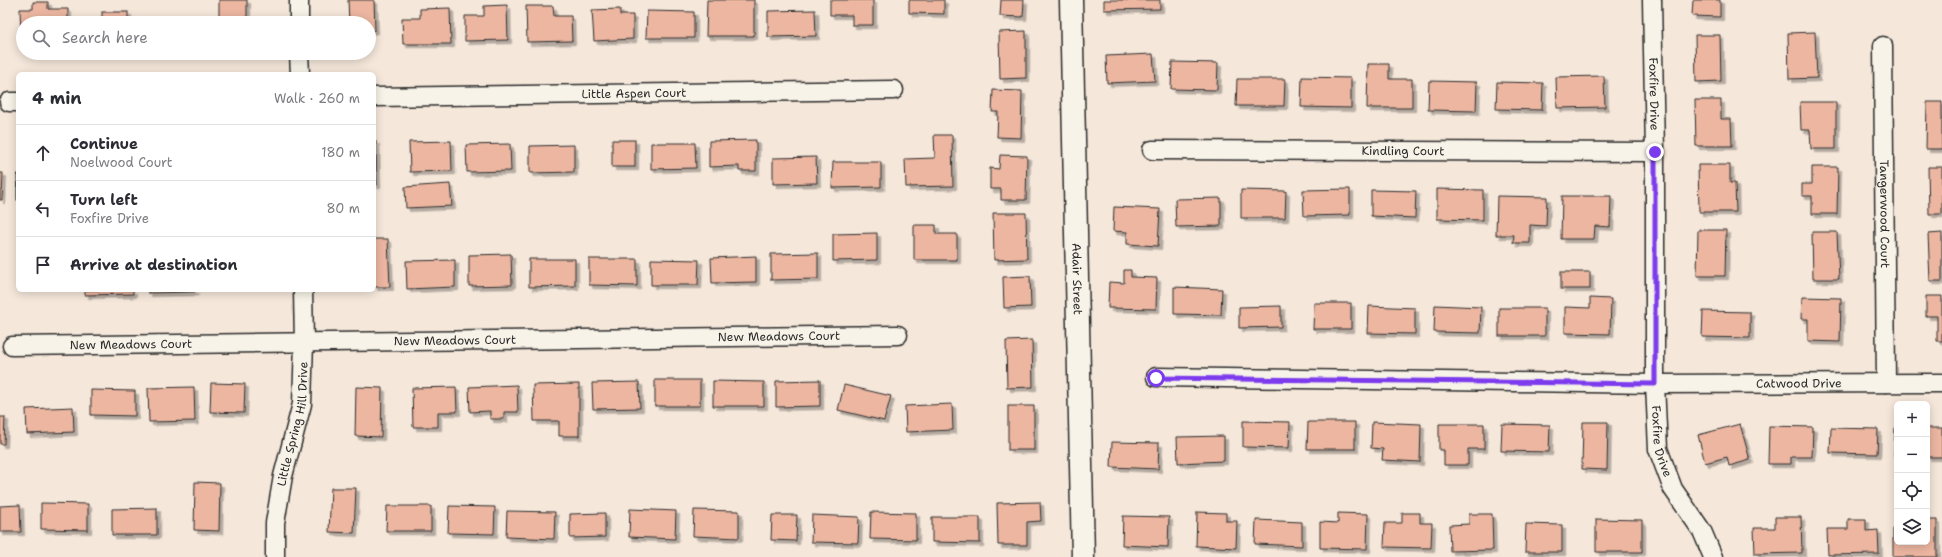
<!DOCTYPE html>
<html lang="en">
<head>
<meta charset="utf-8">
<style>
	:root { --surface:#fff; --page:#f2f2f3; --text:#2b2b33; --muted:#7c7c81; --line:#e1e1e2 }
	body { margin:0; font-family:"Shantell Sans",sans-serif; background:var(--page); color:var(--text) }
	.controls { position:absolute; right:12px; bottom:12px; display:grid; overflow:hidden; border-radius:6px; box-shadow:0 2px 10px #0003 }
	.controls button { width:36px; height:36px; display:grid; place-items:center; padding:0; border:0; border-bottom:1px solid var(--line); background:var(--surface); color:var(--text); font:20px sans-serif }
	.stop { position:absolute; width:12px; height:12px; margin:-9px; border:3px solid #7c3aed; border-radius:50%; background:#fff }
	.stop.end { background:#7c3aed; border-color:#fff; box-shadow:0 1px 4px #0008 }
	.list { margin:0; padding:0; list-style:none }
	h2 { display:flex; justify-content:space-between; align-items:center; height:52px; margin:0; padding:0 16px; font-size:17px }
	h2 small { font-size:13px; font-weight:400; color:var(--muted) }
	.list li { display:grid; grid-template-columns:26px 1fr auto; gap:12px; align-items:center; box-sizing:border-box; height:56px; padding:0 16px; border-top:1px solid var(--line) }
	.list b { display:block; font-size:15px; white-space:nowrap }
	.list p { margin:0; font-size:13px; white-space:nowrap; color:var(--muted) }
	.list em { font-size:13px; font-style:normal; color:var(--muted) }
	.icon { flex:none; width:22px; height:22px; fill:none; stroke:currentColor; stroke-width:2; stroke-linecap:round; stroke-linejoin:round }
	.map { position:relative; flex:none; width:1942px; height:557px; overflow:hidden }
	.search { position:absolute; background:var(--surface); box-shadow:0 2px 10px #0003; left:16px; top:16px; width:360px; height:44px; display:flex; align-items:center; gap:10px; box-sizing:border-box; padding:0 14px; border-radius:22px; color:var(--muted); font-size:15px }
	.panel { position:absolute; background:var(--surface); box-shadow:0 2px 10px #0003; left:16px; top:72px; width:360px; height:220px; border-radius:6px }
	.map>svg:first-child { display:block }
</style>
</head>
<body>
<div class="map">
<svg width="1942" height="557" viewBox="0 0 1942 557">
	<defs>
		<filter id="shadow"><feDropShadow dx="3.5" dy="3.5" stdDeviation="0" flood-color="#0004"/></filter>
	</defs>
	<rect width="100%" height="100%" fill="#f5e7da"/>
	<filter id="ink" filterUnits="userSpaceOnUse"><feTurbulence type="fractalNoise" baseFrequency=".025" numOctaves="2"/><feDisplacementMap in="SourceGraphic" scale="8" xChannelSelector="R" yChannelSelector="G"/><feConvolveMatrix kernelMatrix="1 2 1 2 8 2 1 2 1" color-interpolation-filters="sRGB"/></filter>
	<g filter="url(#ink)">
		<!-- building -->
		<g fill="#ecb6a1" stroke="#2b2b2b" filter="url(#shadow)">
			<rect x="219" y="0" width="28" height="23"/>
			<polygon points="348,0 374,0 375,30 369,31 369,23 349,23"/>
			<polygon points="707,0 754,0 754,36 706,36"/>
			<polygon points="830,0 873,0 873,25 852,25 852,15 830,15"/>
			<polygon points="909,0 944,0 944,14 909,13"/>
			<polygon points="1001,0 1024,0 1023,17 1000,16"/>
			<polygon points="1104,0 1160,0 1160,9 1104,10"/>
			<polygon points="1693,0 1720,0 1720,17 1692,16"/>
			<polygon points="33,2 48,2 48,9 68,9 68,23 23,23 23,36 21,36 20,9 33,9"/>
			<polygon points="507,5 508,40 465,41 465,16 484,16 484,6"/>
			<polygon points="526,6 553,6 554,16 571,16 572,41 527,42"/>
			<polygon points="450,8 451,44 403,44 402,18 420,18 420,9"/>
			<polygon points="620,9 620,15 633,15 633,39 594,41 592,10"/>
			<polygon points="815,10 816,36 768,37 768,11"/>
			<polygon points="647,11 694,12 694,38 646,38"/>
			<rect x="102" y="12" width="26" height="11"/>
			<polygon points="1026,31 1026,78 1000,79 999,32"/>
			<polygon points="1815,32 1817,78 1789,79 1788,33"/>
			<polygon points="1695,35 1720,35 1721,81 1696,82"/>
			<polygon points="1153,54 1155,81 1107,83 1106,56"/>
			<polygon points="1172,62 1218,63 1217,90 1171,89"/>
			<polygon points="1368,64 1389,64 1389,79 1412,79 1412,108 1367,108"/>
			<polygon points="1604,76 1605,107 1557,108 1556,77"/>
			<polygon points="1302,77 1351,78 1351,108 1301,107"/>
			<polygon points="1237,79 1285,79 1284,106 1236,106"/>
			<polygon points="1429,81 1477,82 1476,111 1428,110"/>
			<polygon points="1497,82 1543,83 1542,110 1496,109"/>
			<polygon points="993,90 1022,91 1021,138 997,137 998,112 992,112"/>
			<polygon points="1695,100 1721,100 1721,119 1731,119 1732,146 1696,146"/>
			<polygon points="1800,102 1836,102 1836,149 1811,149 1810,130 1801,130"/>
			<polygon points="1927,102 1942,102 1942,149 1926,149"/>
			<polygon points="934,135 952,135 953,186 906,187 905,159 935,158"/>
			<rect x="612" y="140" width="23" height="27"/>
			<polygon points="756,140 756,171 739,171 739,166 709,167 709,141"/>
			<polygon points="374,141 376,141 377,185 374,185"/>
			<polygon points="451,141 452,171 410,172 409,142"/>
			<polygon points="651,143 695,143 696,168 651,169"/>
			<polygon points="510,144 511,171 467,172 466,145"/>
			<polygon points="574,145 574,172 530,173 530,146"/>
			<polygon points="1000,155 1027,156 1026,200 1001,200 1001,189 990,189 990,168 999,169"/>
			<polygon points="816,157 817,183 773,184 773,158"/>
			<polygon points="833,162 881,162 881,187 832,188"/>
			<polygon points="1698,165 1730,165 1730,183 1735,183 1736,212 1699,212"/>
			<polygon points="1812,167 1838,167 1837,214 1812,214 1812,196 1802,196 1802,184 1812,184"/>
			<polygon points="1928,167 1942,167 1942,214 1929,214"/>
			<polygon points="0,173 3,173 2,200 0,200"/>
			<rect x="17" y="174" width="1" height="26"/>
			<polygon points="450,184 452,206 406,208 405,187"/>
			<polygon points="1350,189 1350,215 1304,216 1303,190"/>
			<polygon points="1437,189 1483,190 1483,220 1437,219"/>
			<polygon points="1241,190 1286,191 1285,218 1241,218"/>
			<polygon points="1371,190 1416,191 1415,218 1371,216"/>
			<polygon points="1497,196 1547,197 1546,226 1530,225 1530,243 1513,243 1514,235 1496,235"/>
			<polygon points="1562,196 1611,196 1610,227 1595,226 1594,239 1561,239"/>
			<polygon points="1221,198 1221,226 1176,227 1175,199"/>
			<polygon points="1114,207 1160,209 1158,246 1127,244 1127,232 1113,231"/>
			<polygon points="993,213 1026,213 1027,259 994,260"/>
			<polygon points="914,225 936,225 936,234 957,234 957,260 914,260"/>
			<polygon points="1698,230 1726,230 1725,276 1697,276"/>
			<polygon points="1812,232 1837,232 1839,279 1813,279"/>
			<polygon points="877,233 877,260 833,261 833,234"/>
			<polygon points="1942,233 1942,281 1930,281 1928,234"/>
			<polygon points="374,239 388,239 390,287 374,287"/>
			<polygon points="818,253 818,279 771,280 771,254"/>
			<polygon points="511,254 512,285 469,286 469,255"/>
			<polygon points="756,256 756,282 712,283 711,258"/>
			<polygon points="529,259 575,259 575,286 529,287"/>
			<polygon points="589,259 637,259 637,286 589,285"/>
			<polygon points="651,259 699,260 698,285 651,285"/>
			<polygon points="455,260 455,287 407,289 406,261"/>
			<polygon points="1124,270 1131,270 1131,277 1157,278 1156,309 1108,308 1109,282 1124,283"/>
			<rect x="1561" y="272" width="29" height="17"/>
			<polygon points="1030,276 1031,307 1004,308 1003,277"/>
			<polygon points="1174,287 1222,289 1221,315 1174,314"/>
			<polygon points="85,290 133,290 133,294 85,295"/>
			<polygon points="148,290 195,290 195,292 148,293"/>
			<polygon points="1926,296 1942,296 1942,341 1937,341 1937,316 1926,316"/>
			<polygon points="1802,297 1841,298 1840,342 1808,341 1808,319 1801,319"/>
			<polygon points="1590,298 1611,299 1610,334 1565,333 1565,307 1590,308"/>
			<polygon points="1314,303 1351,303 1351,329 1313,329"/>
			<polygon points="1435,305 1481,307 1480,333 1434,332"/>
			<polygon points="1281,306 1281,327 1239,328 1239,307"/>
			<polygon points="1369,306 1415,308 1415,334 1368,333"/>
			<rect x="1499" y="308" width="46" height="28"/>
			<polygon points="1703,311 1750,312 1750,338 1702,337"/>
			<polygon points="1032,340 1033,387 1007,388 1006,341"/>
			<rect x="655" y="380" width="45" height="26"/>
			<polygon points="820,380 820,406 776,407 776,381"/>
			<polygon points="713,381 764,382 764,406 713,406"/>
			<polygon points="639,382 640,408 593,409 592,383"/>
			<polygon points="211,383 245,384 244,413 210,412"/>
			<polygon points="579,384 579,436 559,436 559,421 534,421 533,385"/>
			<polygon points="517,385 518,412 504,412 504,419 490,419 490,411 470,412 469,387"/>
			<polygon points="844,385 891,396 884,421 838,410"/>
			<polygon points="194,387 195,421 149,422 148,388"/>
			<polygon points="356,387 382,388 381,437 355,436"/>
			<polygon points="456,387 457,412 438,412 438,427 413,427 412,388"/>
			<polygon points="91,390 135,391 135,416 91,415"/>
			<polygon points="952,404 953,430 906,432 905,406"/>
			<rect x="1008" y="406" width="26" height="44"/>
			<polygon points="73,407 74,432 27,434 26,409"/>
			<polygon points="0,417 5,417 4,444 0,444"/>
			<polygon points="1243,421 1290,422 1289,448 1243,447"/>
			<polygon points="1308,422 1355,422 1355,449 1307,449"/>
			<polygon points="1372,422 1421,424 1420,462 1382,460 1383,449 1371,448"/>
			<polygon points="1583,422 1608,422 1607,470 1582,469"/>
			<polygon points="1439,424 1484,424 1484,449 1468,449 1468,465 1444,465 1444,450 1439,450"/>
			<polygon points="1502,424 1550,425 1549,452 1501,451"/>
			<polygon points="1740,424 1750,460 1729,466 1727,457 1705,463 1698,435"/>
			<polygon points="1769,426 1813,427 1812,457 1791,457 1791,464 1768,464"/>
			<polygon points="1831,428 1878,429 1877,454 1830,453"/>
			<polygon points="1895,428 1897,428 1897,457 1894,457"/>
			<rect x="1927" y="428" width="15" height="29"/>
			<polygon points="1224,436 1224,461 1178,463 1177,437"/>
			<polygon points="1112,442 1159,443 1158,469 1111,467"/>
			<polygon points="195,482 220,483 219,531 194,530"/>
			<polygon points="331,488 356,488 354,533 329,532"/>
			<polygon points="1040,502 1041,521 1027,522 1027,545 998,545 997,503"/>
			<polygon points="41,503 88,504 88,530 41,529"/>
			<polygon points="20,505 21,532 0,532 0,506"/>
			<polygon points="387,506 431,506 431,531 386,531"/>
			<polygon points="449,506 495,507 494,534 448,533"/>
			<polygon points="157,508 157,535 112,535 112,509"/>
			<polygon points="630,509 676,511 675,539 629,537"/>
			<polygon points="694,510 739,511 739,538 693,536"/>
			<polygon points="507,511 555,512 554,539 506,537"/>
			<polygon points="871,512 916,513 916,540 870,539"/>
			<polygon points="1197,512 1226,513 1226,521 1237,521 1236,548 1196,546"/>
			<polygon points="605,513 605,537 570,538 570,514"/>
			<polygon points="1338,513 1368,514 1367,549 1320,548 1320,522 1338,523"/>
			<polygon points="1402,513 1420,513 1420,523 1432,523 1431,548 1384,547 1385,523 1402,523"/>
			<polygon points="1469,514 1492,514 1493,550 1450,551 1449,525 1469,524"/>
			<polygon points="772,515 797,515 796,541 771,540"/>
			<polygon points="812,515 859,517 858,543 811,542"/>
			<polygon points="1123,516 1169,517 1168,547 1122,545"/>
			<polygon points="932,517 980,517 980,543 932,542"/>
			<polygon points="1775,517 1801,517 1802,553 1755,554 1754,528 1775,528"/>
			<polygon points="1596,519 1642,520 1642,552 1596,552"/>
			<polygon points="1848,519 1866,519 1866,531 1878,530 1879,554 1828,555 1827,529 1848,529"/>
			<polygon points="1256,520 1302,522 1302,546 1255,544"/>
			<polygon points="1927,520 1937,520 1937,557 1893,557 1893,529 1897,529 1897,542 1927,542"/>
			<polygon points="1526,524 1562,525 1562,552 1525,552"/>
		</g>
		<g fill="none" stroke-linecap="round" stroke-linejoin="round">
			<defs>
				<g id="street">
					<polyline points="299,0 299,23"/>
					<path id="s1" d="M1652,0L1655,152V384L1658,449L1673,489L1702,531L1713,557"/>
					<path id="s2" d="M1883,46L1886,383"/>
					<polyline points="299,53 300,74"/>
					<path id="s3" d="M374,97L894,90"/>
					<polyline points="9,102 18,102"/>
					<path id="s4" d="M1152,150L1655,152"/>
					<path id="s5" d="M12,346L898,335"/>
					<path id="s6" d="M1156,377L1655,384L1942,383"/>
					<path id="s7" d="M275,557V523L283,476L302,404L304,342L303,290"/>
				</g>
				<g id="secondary">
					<path id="s8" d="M1071,0L1083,557"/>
				</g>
			</defs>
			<!-- street casing -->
			<use href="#street" stroke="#2b2b2b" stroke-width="21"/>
			<!-- secondary casing -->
			<use href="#secondary" stroke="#2b2b2b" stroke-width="25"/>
			<!-- street -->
			<use href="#street" stroke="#f7f3e8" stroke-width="18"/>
			<!-- secondary -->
			<use href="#secondary" stroke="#f7f3e8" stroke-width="22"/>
		</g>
	</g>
	<g fill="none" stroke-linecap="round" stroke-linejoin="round" filter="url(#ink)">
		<!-- route -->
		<polyline stroke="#7c3aed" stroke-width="5" points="1156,378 1655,384 1655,152"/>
	</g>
	<g text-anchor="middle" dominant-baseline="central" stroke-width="3" stroke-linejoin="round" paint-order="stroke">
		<!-- street labels -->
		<g font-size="12" fill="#2b2b2b" stroke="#f7f3e8">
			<text stroke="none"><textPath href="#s3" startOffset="260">Little Aspen Court</textPath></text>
			<text stroke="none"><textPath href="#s1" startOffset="94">Foxfire Drive</textPath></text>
			<text stroke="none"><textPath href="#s4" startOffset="251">Kindling Court</textPath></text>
			<text stroke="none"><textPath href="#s2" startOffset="168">Tangerwood Court</textPath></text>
			<text stroke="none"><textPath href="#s8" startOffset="279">Adair Street</textPath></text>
			<text stroke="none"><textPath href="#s5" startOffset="767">New Meadows Court</textPath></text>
			<text stroke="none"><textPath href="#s5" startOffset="443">New Meadows Court</textPath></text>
			<text stroke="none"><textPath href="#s5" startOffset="119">New Meadows Court</textPath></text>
			<text stroke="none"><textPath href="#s6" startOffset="643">Catwood Drive</textPath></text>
			<text stroke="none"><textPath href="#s7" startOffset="135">Little Spring Hill Drive</textPath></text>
			<text stroke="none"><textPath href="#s1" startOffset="442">Foxfire Drive</textPath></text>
		</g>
	</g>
</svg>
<div class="controls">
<button>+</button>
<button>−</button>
<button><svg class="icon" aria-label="locate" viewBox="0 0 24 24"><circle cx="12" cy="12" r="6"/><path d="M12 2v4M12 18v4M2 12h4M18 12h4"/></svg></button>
<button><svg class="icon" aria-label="layers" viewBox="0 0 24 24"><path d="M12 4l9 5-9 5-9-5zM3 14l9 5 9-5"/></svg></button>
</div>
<div class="stop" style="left:1156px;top:378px"></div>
<div class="stop end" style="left:1655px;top:152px"></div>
<div class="search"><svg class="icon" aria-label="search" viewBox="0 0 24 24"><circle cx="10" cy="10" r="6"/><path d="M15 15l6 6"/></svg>Search here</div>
<section class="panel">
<h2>4 min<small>Walk · 260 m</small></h2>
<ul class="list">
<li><svg class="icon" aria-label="ahead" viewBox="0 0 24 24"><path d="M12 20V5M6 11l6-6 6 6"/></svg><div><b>Continue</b><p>Noelwood Court</p></div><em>180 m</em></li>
<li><svg class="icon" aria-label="left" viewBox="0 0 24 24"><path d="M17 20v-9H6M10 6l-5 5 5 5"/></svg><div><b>Turn left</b><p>Foxfire Drive</p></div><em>80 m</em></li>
<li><svg class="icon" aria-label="arrive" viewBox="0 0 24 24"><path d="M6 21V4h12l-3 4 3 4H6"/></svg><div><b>Arrive at destination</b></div></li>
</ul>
</section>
</div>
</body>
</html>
